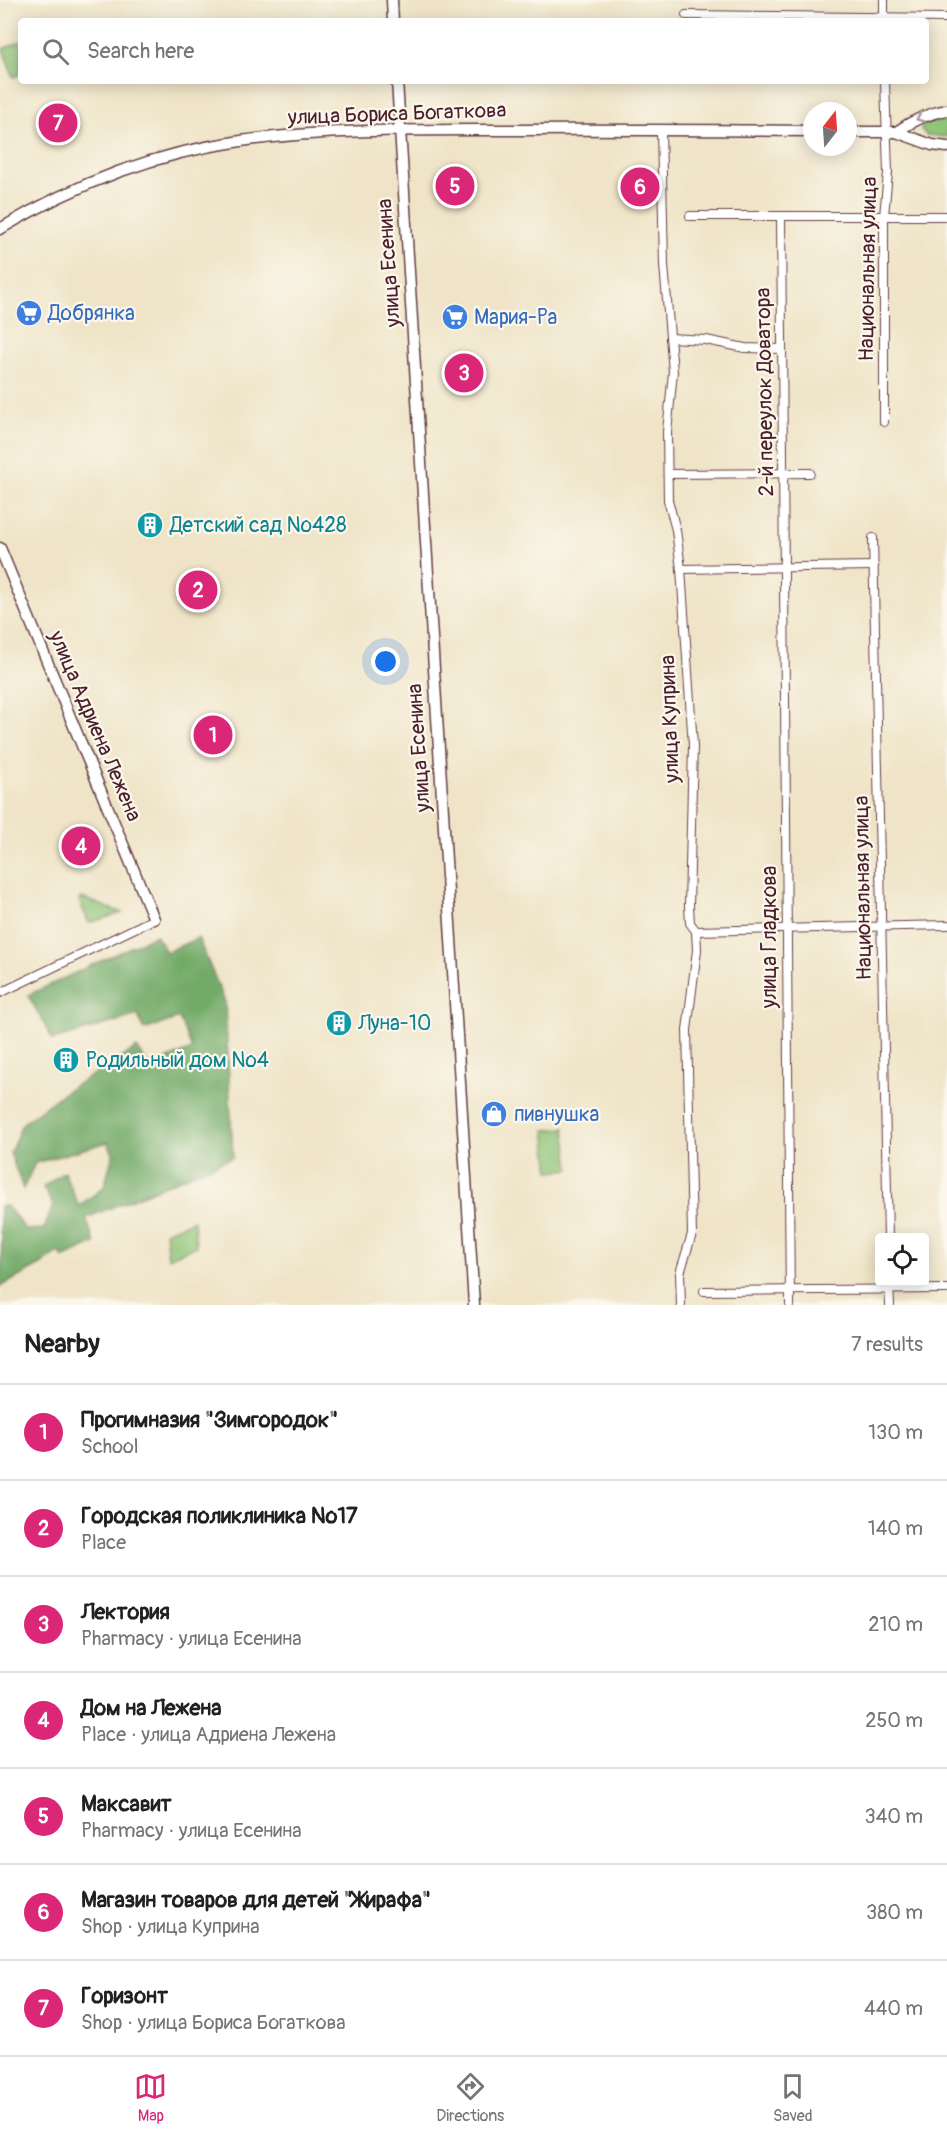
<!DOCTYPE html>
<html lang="en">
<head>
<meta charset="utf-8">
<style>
	:root { --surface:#fff; --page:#f2f2f2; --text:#202124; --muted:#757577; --line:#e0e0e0; --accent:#db2777 }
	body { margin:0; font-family:Pangolin,sans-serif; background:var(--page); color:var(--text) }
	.controls { position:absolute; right:18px; bottom:18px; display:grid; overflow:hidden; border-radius:6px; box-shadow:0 3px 15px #0003 }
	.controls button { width:54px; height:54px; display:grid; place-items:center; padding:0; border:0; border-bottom:2px solid var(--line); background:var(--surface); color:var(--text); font:30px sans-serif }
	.compass { position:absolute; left:803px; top:102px; width:54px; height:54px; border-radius:50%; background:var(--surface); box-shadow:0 3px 15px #0003; rotate:17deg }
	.you { position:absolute; left:386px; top:662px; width:21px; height:21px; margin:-15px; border:4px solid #fff; border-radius:50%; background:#1a73e8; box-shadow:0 0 0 9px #1a73e833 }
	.badge { display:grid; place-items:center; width:39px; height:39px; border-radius:50%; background:var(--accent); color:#fff; font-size:20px; font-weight:700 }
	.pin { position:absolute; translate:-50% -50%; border:3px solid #fff; box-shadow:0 2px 6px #0006 }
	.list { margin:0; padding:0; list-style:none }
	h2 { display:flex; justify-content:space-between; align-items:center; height:78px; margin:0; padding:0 24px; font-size:26px }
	h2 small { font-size:20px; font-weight:400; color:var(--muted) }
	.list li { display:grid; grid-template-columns:39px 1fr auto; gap:18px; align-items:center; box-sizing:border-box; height:96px; padding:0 24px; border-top:2px solid var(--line) }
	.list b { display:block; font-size:22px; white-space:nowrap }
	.list p { margin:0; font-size:20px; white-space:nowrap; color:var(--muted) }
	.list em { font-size:20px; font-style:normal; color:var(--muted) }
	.icon { flex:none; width:33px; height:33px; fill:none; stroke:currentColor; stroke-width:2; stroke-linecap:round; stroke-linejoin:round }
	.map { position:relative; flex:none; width:947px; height:1305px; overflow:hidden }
	.search { position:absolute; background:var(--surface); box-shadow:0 3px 15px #0003; left:18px; right:18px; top:18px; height:66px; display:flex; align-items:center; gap:15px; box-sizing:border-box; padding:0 21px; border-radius:6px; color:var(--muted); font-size:22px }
	.sheet { height:750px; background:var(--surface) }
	nav { display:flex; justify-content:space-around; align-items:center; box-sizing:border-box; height:84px; border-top:2px solid var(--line); background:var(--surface); font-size:16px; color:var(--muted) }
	nav a { display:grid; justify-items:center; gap:3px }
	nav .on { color:var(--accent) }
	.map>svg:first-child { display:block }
</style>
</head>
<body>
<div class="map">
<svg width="947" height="1305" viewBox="0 0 947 1305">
	<rect width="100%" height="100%" fill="#fbf7ec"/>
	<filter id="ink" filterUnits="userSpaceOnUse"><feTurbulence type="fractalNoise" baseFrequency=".0167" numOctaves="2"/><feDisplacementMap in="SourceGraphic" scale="12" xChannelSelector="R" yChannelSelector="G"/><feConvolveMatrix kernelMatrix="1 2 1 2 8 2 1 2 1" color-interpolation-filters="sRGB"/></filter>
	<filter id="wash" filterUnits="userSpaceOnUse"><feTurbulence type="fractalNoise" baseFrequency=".008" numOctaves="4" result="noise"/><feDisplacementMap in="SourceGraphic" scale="24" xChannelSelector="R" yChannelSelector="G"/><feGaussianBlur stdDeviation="1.35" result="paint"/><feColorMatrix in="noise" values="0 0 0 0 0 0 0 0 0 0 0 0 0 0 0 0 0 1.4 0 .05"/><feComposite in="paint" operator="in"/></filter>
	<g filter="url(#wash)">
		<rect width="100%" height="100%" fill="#efe4c7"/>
		<!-- green -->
		<g fill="#8ec477" stroke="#6c7251" stroke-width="1.5">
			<polygon points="21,41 21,74 13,77 3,49"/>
			<polygon points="947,120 947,137 926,135 921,129 922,125 926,122"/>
			<polygon points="82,898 122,913 89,923 79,900"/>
			<polygon points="565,1128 570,1169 550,1171 545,1130"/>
			<polygon points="194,1220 196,1246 168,1258 165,1232"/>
		</g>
		<!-- forest -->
		<polygon fill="#72aa68" stroke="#5e644a" stroke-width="1.5" points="156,935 166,952 198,938 225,1002 233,1157 86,1218 95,1243 63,1258 59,1251 42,1264 0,1287 2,1237 0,1232 0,1206 7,1206 26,1230 44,1229 53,1206 43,1187 64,1172 79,1206 104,1187 113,1154 108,1142 35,1163 23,1189 10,1153 22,1124 66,1091 137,1048 149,1067 192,1049 179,1018 144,1030 138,1015 53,1040 28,995"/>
	</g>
	<g filter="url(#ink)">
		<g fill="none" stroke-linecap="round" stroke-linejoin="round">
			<defs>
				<g id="street">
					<polyline points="686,15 947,18"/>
					<polyline points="884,21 884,0"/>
					<polyline points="661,129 664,265 673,372 667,432 668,500 676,530 681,569 693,746 689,906 690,923 696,931 697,950 687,1030 692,1234 680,1273 681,1305"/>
					<polyline points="690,216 947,216"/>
					<polyline points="781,216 790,1305"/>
					<polyline points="670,338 706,340 745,348 782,349"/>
					<polyline points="884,422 884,216 888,173 885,81"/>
					<polyline points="668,474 810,473"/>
					<polyline points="873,538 888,1238"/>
					<polyline points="681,569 874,566"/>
					<polyline points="696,931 947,925"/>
					<polyline points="0,993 154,919"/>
					<polyline points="889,1282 890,1305"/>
					<polyline points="704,1291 947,1289"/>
				</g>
				<g id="secondary">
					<polyline points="392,0 393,21"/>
					<polyline points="397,81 474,1305"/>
					<polyline points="848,132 896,132 932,145 947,147"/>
					<path d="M896,132C912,121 928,113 947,110"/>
					<path d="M0,229C73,185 156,153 241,141C328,129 416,130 504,130C606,129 709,130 812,131"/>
					<polyline points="0,548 154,919"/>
				</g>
			</defs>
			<!-- street casing -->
			<use href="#street" stroke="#633d42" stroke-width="10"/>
			<!-- secondary casing -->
			<use href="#secondary" stroke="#633d42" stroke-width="13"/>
			<!-- street -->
			<use href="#street" stroke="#fff" stroke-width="8"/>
			<!-- secondary -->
			<use href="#secondary" stroke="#fff" stroke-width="10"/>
		</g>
		<!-- one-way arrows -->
		<defs><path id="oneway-chevron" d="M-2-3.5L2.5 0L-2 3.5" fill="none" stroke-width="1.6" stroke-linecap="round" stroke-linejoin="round" transform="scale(1.5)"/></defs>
		<use stroke="#ae9aa0" href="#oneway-chevron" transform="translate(920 118) rotate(158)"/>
	</g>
	<!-- icons -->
	<defs>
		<symbol id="supermarket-disc" viewBox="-11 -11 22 22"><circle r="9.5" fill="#3f7fe0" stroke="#fbf7ec"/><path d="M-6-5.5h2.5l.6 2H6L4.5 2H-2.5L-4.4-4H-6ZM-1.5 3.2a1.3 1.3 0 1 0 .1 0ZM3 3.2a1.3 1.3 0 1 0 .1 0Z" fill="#fff"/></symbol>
		<symbol id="building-disc" viewBox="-11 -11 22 22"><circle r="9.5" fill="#0f9aa8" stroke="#fbf7ec"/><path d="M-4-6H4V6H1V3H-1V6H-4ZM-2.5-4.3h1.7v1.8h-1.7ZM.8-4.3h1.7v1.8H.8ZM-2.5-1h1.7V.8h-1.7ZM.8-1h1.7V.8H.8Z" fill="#fff"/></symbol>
		<symbol id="shop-disc" viewBox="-11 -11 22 22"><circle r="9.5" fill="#3f7fe0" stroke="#fbf7ec"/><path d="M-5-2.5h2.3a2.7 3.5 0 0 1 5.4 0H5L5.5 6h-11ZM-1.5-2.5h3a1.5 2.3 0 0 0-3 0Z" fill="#fff"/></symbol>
	</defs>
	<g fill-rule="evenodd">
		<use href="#supermarket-disc" x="14" y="298" width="30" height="30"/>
		<use href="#supermarket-disc" x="440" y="302" width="30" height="30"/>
		<use href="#building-disc" x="135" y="510" width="30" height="30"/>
		<use href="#building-disc" x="324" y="1008" width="30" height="30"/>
		<use href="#building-disc" x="51" y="1045" width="30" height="30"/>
		<use href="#shop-disc" x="479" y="1099" width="30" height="30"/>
	</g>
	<g text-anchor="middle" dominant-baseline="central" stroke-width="4.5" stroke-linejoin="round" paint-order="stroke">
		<!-- street labels -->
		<g font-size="21" fill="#4a1f2b" stroke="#fbf7ec">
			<text transform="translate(397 114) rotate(-2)">улица Бориса Богаткова</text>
			<text transform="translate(389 263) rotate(-94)">улица Есенина</text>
			<text transform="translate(868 269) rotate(-89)">Национальная улица</text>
			<text transform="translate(765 392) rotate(-91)">2-й переулок Доватора</text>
			<text transform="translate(670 719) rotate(-92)">улица Куприна</text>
			<text transform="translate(95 726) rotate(67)">улица Адриена Лежена</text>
			<text transform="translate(419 748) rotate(-94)">улица Есенина</text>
			<text transform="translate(863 888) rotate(-91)">Национальная улица</text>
			<text transform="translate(769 937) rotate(-90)">улица Гладкова</text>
		</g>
		<!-- shop labels -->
		<g font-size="21" fill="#366cbe" stroke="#fbf7ec" text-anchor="start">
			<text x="48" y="313">Добрянка</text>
			<text x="474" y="317">Мария-Ра</text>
			<text x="514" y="1114">пивнушка</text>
		</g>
		<!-- culture labels -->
		<g font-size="21" fill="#0d838f" stroke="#fbf7ec" text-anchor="start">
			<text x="170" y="525">Детский сад №428</text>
			<text x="358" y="1023">Луна-10</text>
			<text x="86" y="1060">Родильный дом №4</text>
		</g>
	</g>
</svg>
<div class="controls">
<button><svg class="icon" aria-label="locate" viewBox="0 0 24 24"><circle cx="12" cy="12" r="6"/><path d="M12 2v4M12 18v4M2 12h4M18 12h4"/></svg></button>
</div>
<svg class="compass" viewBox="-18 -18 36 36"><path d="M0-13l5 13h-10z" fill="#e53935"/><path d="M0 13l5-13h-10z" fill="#757577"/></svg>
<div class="you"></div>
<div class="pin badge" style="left:213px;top:735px">1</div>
<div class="pin badge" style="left:198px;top:590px">2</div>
<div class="pin badge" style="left:464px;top:373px">3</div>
<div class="pin badge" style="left:81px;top:846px">4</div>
<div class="pin badge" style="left:455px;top:186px">5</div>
<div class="pin badge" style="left:640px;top:187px">6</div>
<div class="pin badge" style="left:58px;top:123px">7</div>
<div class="search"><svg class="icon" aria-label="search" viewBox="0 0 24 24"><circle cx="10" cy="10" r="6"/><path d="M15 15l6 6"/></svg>Search here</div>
</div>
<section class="sheet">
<h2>Nearby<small>7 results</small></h2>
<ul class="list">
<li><span class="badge">1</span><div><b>Прогимназия &quot;Зимгородок&quot;</b><p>School</p></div><em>130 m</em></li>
<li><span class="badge">2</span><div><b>Городская поликлиника №17</b><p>Place</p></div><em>140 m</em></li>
<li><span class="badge">3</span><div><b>Лектория</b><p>Pharmacy · улица Есенина</p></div><em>210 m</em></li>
<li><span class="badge">4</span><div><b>Дом на Лежена</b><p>Place · улица Адриена Лежена</p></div><em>250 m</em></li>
<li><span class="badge">5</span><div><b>Максавит</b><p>Pharmacy · улица Есенина</p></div><em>340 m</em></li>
<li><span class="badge">6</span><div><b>Магазин товаров для детей &quot;Жирафа&quot;</b><p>Shop · улица Куприна</p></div><em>380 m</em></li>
<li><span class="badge">7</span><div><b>Горизонт</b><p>Shop · улица Бориса Богаткова</p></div><em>440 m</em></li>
</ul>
</section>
<nav>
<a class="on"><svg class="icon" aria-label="map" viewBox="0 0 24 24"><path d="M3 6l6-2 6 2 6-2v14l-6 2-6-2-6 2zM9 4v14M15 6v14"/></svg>Map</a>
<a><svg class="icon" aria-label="directions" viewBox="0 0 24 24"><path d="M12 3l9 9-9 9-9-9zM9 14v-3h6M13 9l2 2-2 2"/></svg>Directions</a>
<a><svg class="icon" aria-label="saved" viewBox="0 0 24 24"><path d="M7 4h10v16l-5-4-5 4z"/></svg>Saved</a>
</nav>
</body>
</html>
